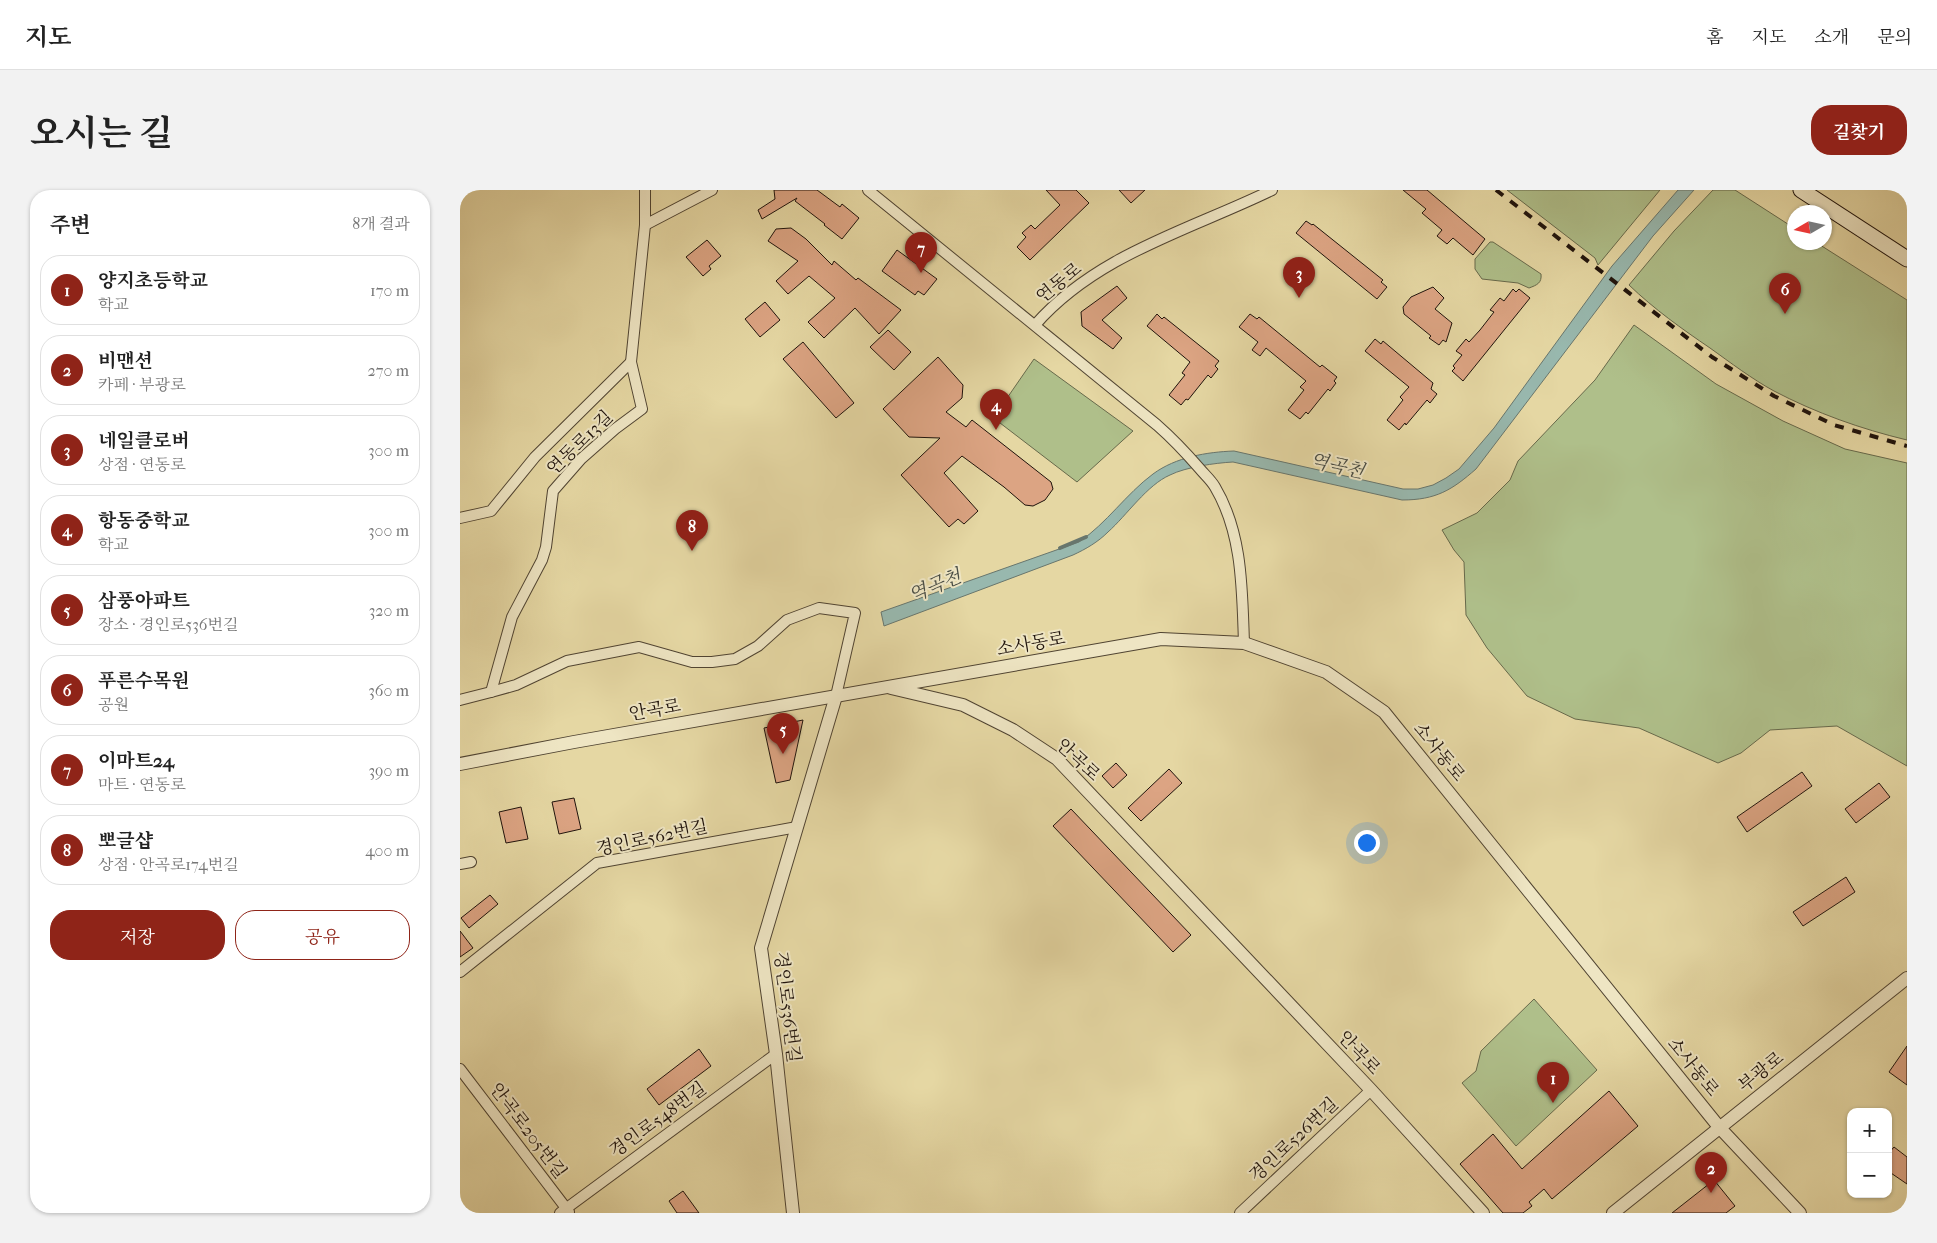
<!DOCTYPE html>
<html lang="ko">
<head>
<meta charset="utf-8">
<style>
	:root { --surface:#fff; --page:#f2f2f2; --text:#222; --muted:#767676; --line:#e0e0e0; --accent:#8f2418 }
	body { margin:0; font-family:"IM FELL French Canon","Noto Serif KR",serif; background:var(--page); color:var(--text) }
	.controls { position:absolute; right:15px; bottom:15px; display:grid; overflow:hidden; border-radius:10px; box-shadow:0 1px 4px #0004 }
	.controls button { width:45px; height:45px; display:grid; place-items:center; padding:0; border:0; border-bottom:1px solid var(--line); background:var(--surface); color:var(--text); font:25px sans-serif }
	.compass { position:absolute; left:1327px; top:15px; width:45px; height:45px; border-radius:50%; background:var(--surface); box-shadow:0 1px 4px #0004; rotate:261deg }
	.you { position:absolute; left:906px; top:652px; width:18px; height:18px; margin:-12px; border:4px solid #fff; border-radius:50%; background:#1a73e8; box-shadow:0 0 0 8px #1a73e833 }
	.badge { display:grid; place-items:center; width:32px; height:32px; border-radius:50%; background:var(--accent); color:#fff; font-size:16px; font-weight:700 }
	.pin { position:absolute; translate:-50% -41px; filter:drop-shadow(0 1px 2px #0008) }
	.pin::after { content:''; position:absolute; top:26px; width:18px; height:15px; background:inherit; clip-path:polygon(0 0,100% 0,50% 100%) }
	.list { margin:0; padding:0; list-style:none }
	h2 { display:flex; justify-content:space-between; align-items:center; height:65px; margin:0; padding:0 20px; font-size:21px }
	h2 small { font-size:16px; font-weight:400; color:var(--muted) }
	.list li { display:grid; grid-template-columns:32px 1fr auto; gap:15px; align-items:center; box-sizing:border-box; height:70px; margin:0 10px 10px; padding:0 10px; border:1px solid var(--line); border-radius:20px }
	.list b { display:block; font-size:19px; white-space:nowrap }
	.list p { margin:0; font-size:16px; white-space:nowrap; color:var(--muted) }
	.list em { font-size:16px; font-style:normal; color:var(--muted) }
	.actions { display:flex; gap:10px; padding:15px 20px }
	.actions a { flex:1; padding:11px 0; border:1px solid var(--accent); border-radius:20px; text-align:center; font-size:18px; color:var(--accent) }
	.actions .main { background:var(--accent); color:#fff }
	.map { position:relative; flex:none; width:1447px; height:1023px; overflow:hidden; border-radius:20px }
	header { display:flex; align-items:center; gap:30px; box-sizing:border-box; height:70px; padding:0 25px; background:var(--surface); border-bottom:1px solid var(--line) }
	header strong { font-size:24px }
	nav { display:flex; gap:28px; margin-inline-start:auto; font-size:18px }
	.intro { display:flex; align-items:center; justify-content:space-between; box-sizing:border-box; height:120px; padding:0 30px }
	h1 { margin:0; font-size:35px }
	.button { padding:12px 22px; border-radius:20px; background:var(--accent); color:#fff; font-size:18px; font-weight:700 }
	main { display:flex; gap:30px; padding:0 30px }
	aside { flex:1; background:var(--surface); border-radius:20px; box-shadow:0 1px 4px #0004 }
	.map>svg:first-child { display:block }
</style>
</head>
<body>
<header>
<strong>지도</strong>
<nav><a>홈</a><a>지도</a><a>소개</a><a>문의</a></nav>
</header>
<div class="intro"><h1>오시는 길</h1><a class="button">길찾기</a></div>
<main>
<aside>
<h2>주변<small>8개 결과</small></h2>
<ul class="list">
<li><span class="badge">1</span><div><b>양지초등학교</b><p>학교</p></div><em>170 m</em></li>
<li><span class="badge">2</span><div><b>비맨션</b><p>카페 · 부광로</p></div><em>270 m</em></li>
<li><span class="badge">3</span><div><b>네일클로버</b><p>상점 · 연동로</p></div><em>300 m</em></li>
<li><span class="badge">4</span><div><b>항동중학교</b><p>학교</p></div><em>300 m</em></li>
<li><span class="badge">5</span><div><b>삼풍아파트</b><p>장소 · 경인로536번길</p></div><em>320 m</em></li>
<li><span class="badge">6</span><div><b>푸른수목원</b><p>공원</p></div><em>360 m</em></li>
<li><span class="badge">7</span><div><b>이마트24</b><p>마트 · 연동로</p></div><em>390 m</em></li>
<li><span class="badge">8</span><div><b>뽀글샵</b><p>상점 · 안곡로174번길</p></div><em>400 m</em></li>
</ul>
<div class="actions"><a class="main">저장</a><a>공유</a></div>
</aside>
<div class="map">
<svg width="1447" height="1023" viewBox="0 0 1447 1023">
	<rect width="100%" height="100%" fill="#e5d7a3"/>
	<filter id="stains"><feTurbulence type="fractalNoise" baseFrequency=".004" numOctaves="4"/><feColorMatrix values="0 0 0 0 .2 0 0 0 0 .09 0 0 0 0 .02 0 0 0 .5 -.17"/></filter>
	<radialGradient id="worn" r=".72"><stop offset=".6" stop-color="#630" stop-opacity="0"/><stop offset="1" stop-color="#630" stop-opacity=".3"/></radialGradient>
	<!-- green -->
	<g fill="#afbf8a" stroke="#67694b">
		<polygon points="1047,0 1200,0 1138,75 1135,68"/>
		<path d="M1253,0H1275L1334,38V52L1357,53L1447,110V250C1401,239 1356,223 1314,201C1292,189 1271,173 1250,158C1222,139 1194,119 1169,95L1214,41Z"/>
		<path d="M1030,52H1033L1081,84C1082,93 1077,95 1069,98L1058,93L1022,89L1015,79V69Z"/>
		<polygon points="1174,135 1256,194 1323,231 1385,259 1447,273 1447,576 1377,536 1310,540 1281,563 1258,573 1179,538 1115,529 1067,506 1027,458 1006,425 1004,372 994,360 982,340 1017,323 1050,290 1058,271 1135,190"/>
		<polygon points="574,169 673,241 617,292 527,223 540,207 545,211"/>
		<polygon points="1074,809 1137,880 1056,956 1002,893 1016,881 1021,861"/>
	</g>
	<!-- water -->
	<path fill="#98b8ae" stroke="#68766d" d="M1218,0H1234L1193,46L1016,279C992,300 976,310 942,310L773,272C755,273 726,277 710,285C687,295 667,325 648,342C638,352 626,359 613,365L424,436L421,422L619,352C647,333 666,304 693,284C716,267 747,262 774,261L943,299H958L973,295L986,288L999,279L1034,238L1152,76Z"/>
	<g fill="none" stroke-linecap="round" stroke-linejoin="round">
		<!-- stream -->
		<polyline stroke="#68766d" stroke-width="4" points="600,358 626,347"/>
	</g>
	<!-- building -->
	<g fill="#dca483" stroke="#1f130c">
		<polygon points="314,0 357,0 380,17 382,14 399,28 382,49 364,35 365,34 335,11 337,8 302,29 298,20 315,9"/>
		<polygon points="586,0 616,0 629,13 570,70 557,57 566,47 562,43 571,35 575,39 600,15"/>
		<polygon points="659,0 685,0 671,13"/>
		<polygon points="943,0 967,0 1025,49 1013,65 993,48 987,54 977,46 982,40 962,23 966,19"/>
		<polygon points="846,31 852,35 853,34 923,90 921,92 927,97 917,109 836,43"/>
		<polygon points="331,38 346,49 372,75 374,71 396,90 398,88 441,120 419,144 395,118 364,148 348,132 375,108 349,86 328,104 316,91 338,71 308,51 316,39"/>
		<polygon points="247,50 261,66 249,76 251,79 243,86 226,67"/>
		<polygon points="437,60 477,89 464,105 458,101 455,105 422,81"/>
		<polygon points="657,96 667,108 642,130 662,148 653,159 622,136 621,122"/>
		<polygon points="973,97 984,108 975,119 992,133 986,152 983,150 979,155 969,148 971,146 944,124 943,117 951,107"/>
		<polygon points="1053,99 1056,102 1059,99 1070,108 1003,191 992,181 995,178 993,176 1002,165 996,161 1006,149 1009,152 1020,140 1034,122 1030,120 1040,108 1044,111"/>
		<polygon points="305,112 320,130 300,147 285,129"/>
		<polygon points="697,124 702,129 704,127 759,171 755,176 758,179 751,188 748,185 728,210 726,209 721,215 709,205 725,185 722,183 730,172 687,136"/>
		<polygon points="790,124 797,129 799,127 860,177 862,175 877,187 874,191 876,193 870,201 868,199 848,224 846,222 840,229 828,220 844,200 840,197 846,191 806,158 800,166 792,160 798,152 779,137"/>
		<polygon points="428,140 451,162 434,180 410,157"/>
		<polygon points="915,149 921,154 923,151 973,193 971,199 977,204 970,213 967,210 946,235 945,233 939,240 927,230 943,210 940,207 949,197 905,161"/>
		<polygon points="343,152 394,213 376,228 323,169"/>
		<polygon points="478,167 503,195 502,208 486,222 506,237 512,230 591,292 593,299 585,310 573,316 565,315 544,297 502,266 484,283 518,321 504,334 498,329 489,337 441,285 480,248 449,247 423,219"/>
		<polygon points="343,530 330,590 316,593 304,538"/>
		<polygon points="656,573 667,585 653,598 642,586"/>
		<polygon points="709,579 722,593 681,631 668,618"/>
		<polygon points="1342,582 1352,596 1287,642 1277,627"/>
		<polygon points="1419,593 1430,607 1396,633 1385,619"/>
		<polygon points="114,608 121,639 99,644 92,612"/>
		<polygon points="61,617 68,649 46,653 39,622"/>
		<polygon points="611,619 731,745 713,762 593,636"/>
		<polygon points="1386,687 1395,702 1343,736 1333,722"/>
		<polygon points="30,705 38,714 9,738 1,728"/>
		<polygon points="0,741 13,758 0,767"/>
		<polygon points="1447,856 1447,895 1429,882"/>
		<polygon points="239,859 251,876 199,915 187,899"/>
		<polygon points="1149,901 1178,936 1092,1009 1084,999 1069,1012 1072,1016 1063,1023 1043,1023 1000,974 1033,944 1062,979"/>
		<polygon points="1434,957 1447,967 1447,994 1428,981 1428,964"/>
		<polygon points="1254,990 1275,1016 1266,1023 1212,1023"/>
		<polygon points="223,1001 239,1023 217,1023 209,1011"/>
	</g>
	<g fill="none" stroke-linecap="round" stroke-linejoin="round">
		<defs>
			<g id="minor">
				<path d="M408,0L697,235C713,249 727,264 740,279C745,285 751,290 755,297C783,344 782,401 784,453"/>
				<polyline points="185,35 252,0"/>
				<path d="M575,135C637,64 730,40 812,0"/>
				<polyline points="0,328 31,321 75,267 171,172"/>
				<polyline points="31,502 56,495 107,471 179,457 232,472 252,472 275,469 298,456 327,430 359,418 395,423 376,506"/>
				<polyline points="0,510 31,502 52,427 82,370 86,357 93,301 121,269 155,239 182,219 171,172 185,35 185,0"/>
				<polyline points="0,674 11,672"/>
				<polyline points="0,782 137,673 337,637"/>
				<polyline points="0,879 109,1022"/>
				<polyline points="100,1023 316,864"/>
				<polyline points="780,1023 911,900"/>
			</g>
			<g id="tertiary">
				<polyline points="431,498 503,515 553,540 597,569 911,900 1023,1023"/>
				<polyline points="0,574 114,552 701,449 784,453 866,482 924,522 1259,937 1340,1023"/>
				<polyline points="333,1023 316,864 301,758 376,506"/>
				<polyline points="1153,1023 1447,788"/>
			</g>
			<polyline id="secondary" points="1341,0 1447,69"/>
		</defs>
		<!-- minor casing -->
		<use href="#minor" stroke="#504432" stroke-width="12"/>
		<!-- tertiary casing -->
		<use href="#tertiary" stroke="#504432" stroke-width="14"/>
		<!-- secondary casing -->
		<use href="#secondary" stroke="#1f130c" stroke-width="17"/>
		<!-- minor -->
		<use href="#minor" stroke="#eee5c3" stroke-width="10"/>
		<!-- tertiary -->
		<use href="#tertiary" stroke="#eee5c3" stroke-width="12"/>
		<!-- secondary -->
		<use href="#secondary" stroke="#eee5c3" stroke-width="15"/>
		<!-- rail -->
		<polyline stroke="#1f130c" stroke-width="4" stroke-dasharray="9 9" stroke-linecap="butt" points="1036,0 1252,167 1314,206 1374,235 1447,256"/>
	</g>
	<g text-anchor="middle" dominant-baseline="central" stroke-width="4" stroke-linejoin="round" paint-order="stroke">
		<!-- street labels -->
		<g font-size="18" fill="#1f130c" stroke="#eee5c3">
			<text transform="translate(599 93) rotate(-39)">연동로</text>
			<text transform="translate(120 253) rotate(-44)">연동로13길</text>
			<text transform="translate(571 454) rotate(-10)">소사동로</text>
			<text transform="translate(195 520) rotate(-10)">안곡로</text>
			<text transform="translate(979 562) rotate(51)">소사동로</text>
			<text transform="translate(618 570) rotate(43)">안곡로</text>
			<text transform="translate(192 648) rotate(-12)">경인로562번길</text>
			<text transform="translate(327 817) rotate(83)">경인로536번길</text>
			<text transform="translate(899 863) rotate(47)">안곡로</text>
			<text transform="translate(1233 877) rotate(51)">소사동로</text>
			<text transform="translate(1301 882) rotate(-39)">부광로</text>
			<text transform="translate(198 930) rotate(-36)">경인로548번길</text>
			<text transform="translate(68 941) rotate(53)">안곡로205번길</text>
			<text transform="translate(834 950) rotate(-43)">경인로526번길</text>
		</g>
		<!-- water labels -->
		<g font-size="19" font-style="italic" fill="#494d45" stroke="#eee5c3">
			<text transform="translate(877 276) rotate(13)">역곡천</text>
			<text transform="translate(475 396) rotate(-23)">역곡천</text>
		</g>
	</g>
	<rect width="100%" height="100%" filter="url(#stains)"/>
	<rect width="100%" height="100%" fill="url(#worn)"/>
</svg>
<div class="controls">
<button>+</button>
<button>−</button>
</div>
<svg class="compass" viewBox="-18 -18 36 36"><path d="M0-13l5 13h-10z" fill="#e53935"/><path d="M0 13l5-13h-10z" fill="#767676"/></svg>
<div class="you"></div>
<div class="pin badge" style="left:1093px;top:913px">1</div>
<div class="pin badge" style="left:1251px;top:1003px">2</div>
<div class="pin badge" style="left:839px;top:108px">3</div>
<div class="pin badge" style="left:536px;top:240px">4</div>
<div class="pin badge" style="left:323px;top:564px">5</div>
<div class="pin badge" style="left:1325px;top:124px">6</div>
<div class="pin badge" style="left:461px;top:83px">7</div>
<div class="pin badge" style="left:232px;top:361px">8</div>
</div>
</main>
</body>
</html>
